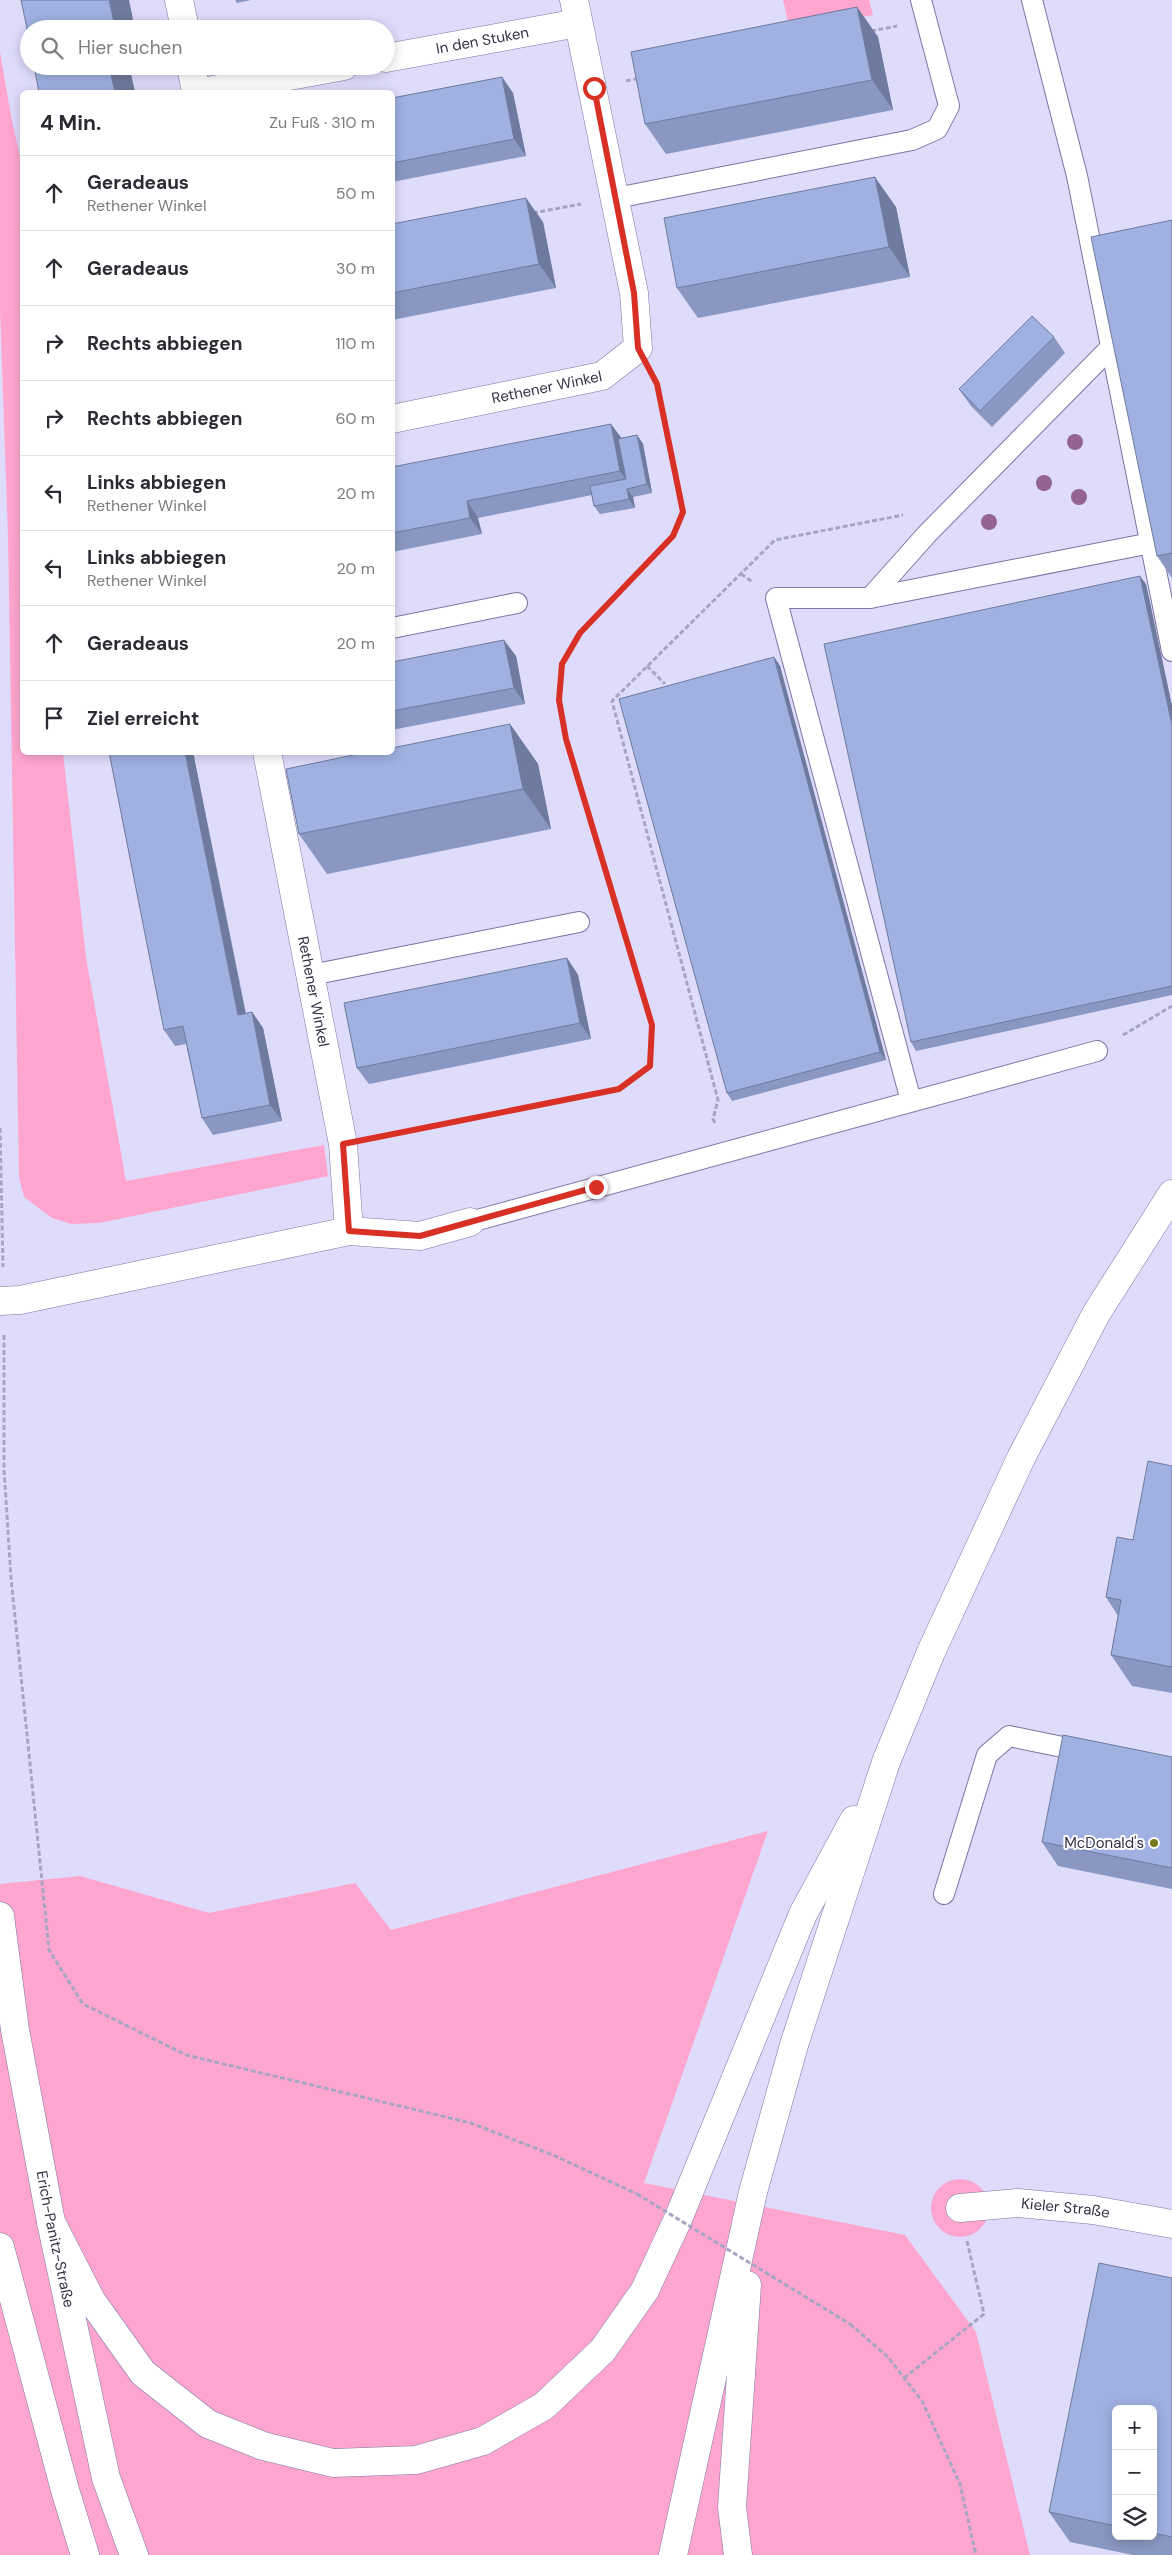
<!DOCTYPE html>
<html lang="de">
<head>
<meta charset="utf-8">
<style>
	:root { --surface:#fff; --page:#f2f2f3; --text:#2b2b33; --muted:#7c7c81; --line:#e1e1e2 }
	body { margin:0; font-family:"DM Sans",sans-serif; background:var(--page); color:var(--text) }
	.controls { position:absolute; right:15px; bottom:15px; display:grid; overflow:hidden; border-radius:8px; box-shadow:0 2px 12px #0003 }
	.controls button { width:45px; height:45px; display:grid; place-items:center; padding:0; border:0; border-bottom:1px solid var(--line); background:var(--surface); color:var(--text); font:25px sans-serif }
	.stop { position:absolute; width:15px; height:15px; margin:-11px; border:4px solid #d93025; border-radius:50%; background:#fff }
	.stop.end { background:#d93025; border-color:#fff; box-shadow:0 1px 5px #0008 }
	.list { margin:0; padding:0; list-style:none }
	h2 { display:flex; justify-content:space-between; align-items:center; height:65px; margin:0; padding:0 20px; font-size:21px }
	h2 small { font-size:16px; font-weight:400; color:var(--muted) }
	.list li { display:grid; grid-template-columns:32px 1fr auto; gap:15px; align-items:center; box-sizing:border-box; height:75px; padding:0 20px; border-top:1px solid var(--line) }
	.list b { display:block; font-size:19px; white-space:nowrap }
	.list p { margin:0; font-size:16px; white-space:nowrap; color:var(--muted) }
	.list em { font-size:16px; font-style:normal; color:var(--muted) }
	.icon { flex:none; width:28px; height:28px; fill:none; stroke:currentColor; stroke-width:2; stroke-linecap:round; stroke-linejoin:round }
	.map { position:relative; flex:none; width:1172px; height:2555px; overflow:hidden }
	.search { position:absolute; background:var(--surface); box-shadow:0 2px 12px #0003; left:20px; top:20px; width:375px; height:55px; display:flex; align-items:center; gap:12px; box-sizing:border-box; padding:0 18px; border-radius:28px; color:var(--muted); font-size:19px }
	.panel { position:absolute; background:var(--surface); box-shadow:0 2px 12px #0003; left:20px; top:90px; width:375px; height:665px; border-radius:8px }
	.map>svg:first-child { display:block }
</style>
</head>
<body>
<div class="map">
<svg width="1172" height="2555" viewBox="0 0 1172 2555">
	<rect width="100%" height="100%" fill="#dedbfb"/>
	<!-- green -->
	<g fill="#ffa6d0">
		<polygon points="783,0 869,0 873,15 790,30"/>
		<polygon points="0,52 11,116 22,166 22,752 63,753 86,957 126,1181 324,1145 328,1176 99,1223 71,1224 52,1218 24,1197 19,1178 8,537 0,310"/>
		<polygon points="768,1831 644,2183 905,2235 976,2332 1030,2555 0,2555 0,1884 80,1876 209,1913 355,1883 391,1930"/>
		<circle cx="960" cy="2208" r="29"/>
	</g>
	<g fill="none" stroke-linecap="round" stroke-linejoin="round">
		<defs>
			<g id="service">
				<polyline points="1032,0 1077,176 1172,651"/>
				<polyline points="616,198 912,140 937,129 949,106 921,0"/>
				<polyline points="870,598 927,534 1113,345"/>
				<polyline points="392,628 517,603"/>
				<polyline points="311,975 579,922"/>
				<polyline points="911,1101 776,598 870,598 1151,543"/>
				<polyline points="470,1222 1097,1051"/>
				<polyline points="944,1894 987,1755 1009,1736 1087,1752"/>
			</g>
			<g id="minor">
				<polyline points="179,0 185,29"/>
				<path id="s1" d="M386,58L578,23"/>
				<polyline points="191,66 196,92"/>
				<polyline points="202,92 344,66"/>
				<path id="s2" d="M392,419L602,376L638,348L634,293L574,0"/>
				<path id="s3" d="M267,752L343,1144L349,1231"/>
				<polyline points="0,1301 20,1300 349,1231 420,1236 470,1222"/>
				<path id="s4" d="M960,2208L1018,2203L1093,2210L1172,2224"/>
			</g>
			<g id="secondary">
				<path id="s5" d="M0,1916L15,2030L51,2222L106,2478L134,2555"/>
				<polyline points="0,2247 65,2490 85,2555"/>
			</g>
			<g id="primary">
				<polyline points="51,2222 91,2300 143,2373 208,2424 263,2446 333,2463 416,2460 483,2441 544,2406 603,2350 645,2290 678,2219 803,1914 854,1820"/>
				<polyline points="673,2555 753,2192 794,2045 886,1762 931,1652 1021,1458 1096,1314 1172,1194"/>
				<polyline points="738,2555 732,2507 747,2285"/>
			</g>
		</defs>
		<!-- service casing -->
		<use href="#service" stroke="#7c75a5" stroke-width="22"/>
		<!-- minor casing -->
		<use href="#minor" stroke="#7c75a5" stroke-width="29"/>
		<!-- secondary casing -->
		<use href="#secondary" stroke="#7c75a5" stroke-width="29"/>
		<!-- primary casing -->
		<use href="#primary" stroke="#7c75a5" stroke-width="29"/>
		<!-- path -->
		<g stroke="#a8a5c2" stroke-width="3" stroke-dasharray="5 2.5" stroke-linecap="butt">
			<polyline points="871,31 897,26"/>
			<polyline points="626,81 640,78"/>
			<polyline points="533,213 581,204"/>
			<polyline points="741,574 753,582"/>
			<polyline points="647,666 665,684"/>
			<polyline points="1123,1035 1172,1006"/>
			<polyline points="715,1123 713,1119 718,1100 612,701 775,540 903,515"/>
			<polyline points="0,1128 3,1267"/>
			<polyline points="376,1138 619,1089 650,1066 652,1025 566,739 559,700 562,664 579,633 673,536 683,511 657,384 653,378"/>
			<polyline points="4,1335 4,1469 11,1578 49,1950 83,2004 186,2055 471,2123 553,2155 637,2194"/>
			<polyline points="850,2324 888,2357 922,2401 960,2484 976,2555"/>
			<polyline points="904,2378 984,2314 967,2241"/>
		</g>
		<!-- service -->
		<use href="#service" stroke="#fff" stroke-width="20"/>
		<!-- minor -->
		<use href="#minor" stroke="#fff" stroke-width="28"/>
		<!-- secondary -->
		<use href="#secondary" stroke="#fff" stroke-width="28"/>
		<!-- primary -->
		<use href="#primary" stroke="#fff" stroke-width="28"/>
		<!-- path-bridge -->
		<polyline stroke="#a8a5c2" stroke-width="3" stroke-dasharray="5 2.5" stroke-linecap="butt" points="637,2194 850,2324"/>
	</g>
	<!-- trees -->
	<g fill="#95638f">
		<circle cx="1075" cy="442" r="8"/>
		<circle cx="1044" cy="483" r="8"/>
		<circle cx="1079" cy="497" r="8"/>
		<circle cx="989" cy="522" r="8"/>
	</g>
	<!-- wall -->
	<g fill="#8997c2" fill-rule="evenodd">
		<polygon points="235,0 251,0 237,3"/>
		<polygon points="857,7 878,37 893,110 666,154 645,124"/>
		<polygon points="34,66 142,66 142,67 130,69"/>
		<polygon points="502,77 513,93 526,156 392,182 392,98"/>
		<polygon points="896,207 910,277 698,318 677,288"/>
		<polygon points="1172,220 1172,578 1157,556"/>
		<polygon points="543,222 556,288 392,320 392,224"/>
		<polygon points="1054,337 1065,353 992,427 971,406 959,389"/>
		<polygon points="637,435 643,444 652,493 633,497 635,508 600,514 594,506 592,495 478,518 482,534 392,552 392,467 621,438"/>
		<polygon points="1146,584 1172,706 1172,995 916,1051 911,1042"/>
		<polygon points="516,656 525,704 392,730 392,662"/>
		<polygon points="774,657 780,666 886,1060 732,1101 727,1093"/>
		<polygon points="510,724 538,764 551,829 327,874 299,834"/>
		<polygon points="193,752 246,1013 252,1012 263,1028 282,1121 213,1135 202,1118 186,1044 175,1046 164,1030"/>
		<polygon points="567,958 578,975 591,1039 369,1084 357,1068"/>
		<polygon points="1172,1466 1172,1693 1132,1686 1111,1655 1118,1616 1106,1597 1133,1540"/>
		<polygon points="1172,1757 1172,1889 1058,1866 1042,1842"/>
		<path d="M1172,2278V2555H1133L1070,2542L1049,2512ZM1116,2409H1153V2536H1116Z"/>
	</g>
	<!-- shaded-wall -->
	<g fill="#6f7b9e">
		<polygon points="109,0 129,0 135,29 116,29 115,27"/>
		<polygon points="857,7 878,37 893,110 872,80"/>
		<polygon points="109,66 128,66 130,69 135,92 115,92"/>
		<polygon points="502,77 513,93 526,156 514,139"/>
		<polygon points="875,177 896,207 910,277 889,247"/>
		<polygon points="526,198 543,222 556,288 539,264"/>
		<polygon points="611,424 623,440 632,488 620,471"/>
		<polygon points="637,435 643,444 652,493 647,484"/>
		<polygon points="627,489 633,497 635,508 629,499"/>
		<polygon points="467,501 478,518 482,534 470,518"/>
		<polygon points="1140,576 1146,584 1172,706 1172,725"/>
		<polygon points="504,640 516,656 525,704 514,688"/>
		<polygon points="774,657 780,666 886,1060 880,1052"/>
		<polygon points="510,724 538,764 551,829 523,789"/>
		<polygon points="185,752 193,752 249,1032 238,1015"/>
		<polygon points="567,958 578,975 591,1039 580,1023"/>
		<polygon points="252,1012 263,1028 282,1121 270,1105"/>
	</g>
	<!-- building -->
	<g fill="#9fb0e1" stroke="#6f7b9e">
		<polygon points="21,0 109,0 115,27 106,29 29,29 29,38"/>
		<polygon points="857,7 872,80 645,124 631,52"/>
		<polygon points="34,66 109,66 115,92 39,92"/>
		<polygon points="502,77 514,139 392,163 392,98"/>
		<polygon points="875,177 889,247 677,288 664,218"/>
		<polygon points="526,198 539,264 392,293 392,224"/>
		<polygon points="1172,220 1172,553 1157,556 1091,237"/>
		<polygon points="1032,316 1054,337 980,411 959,389"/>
		<polygon points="611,424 620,471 467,501 470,518 392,533 392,467"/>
		<polygon points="637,435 647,484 627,489 629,499 594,506 590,486 626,479 618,439"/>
		<polygon points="1140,576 1172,725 1172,986 911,1042 824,644"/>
		<polygon points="504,640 514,688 392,711 392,662"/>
		<polygon points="774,657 880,1052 727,1093 619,699"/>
		<polygon points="510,724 523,789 299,834 286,769 368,752 392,752 392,748"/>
		<polygon points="109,752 185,752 238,1015 252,1012 270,1105 202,1118 183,1026 164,1030"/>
		<polygon points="567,958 580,1023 357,1068 344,1003"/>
		<polygon points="1148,1461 1172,1466 1172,1667 1111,1655 1121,1600 1106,1597 1117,1537 1133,1540"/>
		<polygon points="1063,1735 1172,1757 1172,1868 1042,1842"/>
		<polygon points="1099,2263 1172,2278 1172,2537 1153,2533 1153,2409 1116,2409 1116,2526 1049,2512"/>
	</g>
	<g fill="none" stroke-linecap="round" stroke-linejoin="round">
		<!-- route -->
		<polyline stroke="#d93025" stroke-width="6" points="594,88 634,293 638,348 657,384 683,512 673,536 580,633 562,664 559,700 566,739 652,1025 650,1066 619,1089 343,1144 349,1231 420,1236 596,1187"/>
	</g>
	<!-- markers -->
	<circle fill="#777820" stroke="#fff" stroke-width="2" cx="1154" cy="1843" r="5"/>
	<g text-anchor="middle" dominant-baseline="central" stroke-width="4" stroke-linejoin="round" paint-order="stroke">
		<!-- street labels -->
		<g font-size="15" fill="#343146" stroke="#fff">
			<text stroke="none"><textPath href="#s1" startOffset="98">In den Stuken</textPath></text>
			<text stroke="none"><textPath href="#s2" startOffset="158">Rethener Winkel</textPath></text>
			<text stroke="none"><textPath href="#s3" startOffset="244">Rethener Winkel</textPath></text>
			<text stroke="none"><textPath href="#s4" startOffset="106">Kieler Straße</textPath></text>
			<text stroke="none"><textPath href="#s5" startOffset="328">Erich-Panitz-Straße</textPath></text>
		</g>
		<!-- poi labels -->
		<g font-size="15" fill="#343146" stroke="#fff" text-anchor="end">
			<text x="1144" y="1843">McDonald's</text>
		</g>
	</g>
</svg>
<div class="controls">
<button>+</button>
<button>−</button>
<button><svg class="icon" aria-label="layers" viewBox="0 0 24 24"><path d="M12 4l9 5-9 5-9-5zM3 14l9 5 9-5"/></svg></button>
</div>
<div class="stop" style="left:594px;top:88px"></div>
<div class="stop end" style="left:596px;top:1187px"></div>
<div class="search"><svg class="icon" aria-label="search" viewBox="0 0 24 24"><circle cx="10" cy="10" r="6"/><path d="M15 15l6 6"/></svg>Hier suchen</div>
<section class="panel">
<h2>4 Min.<small>Zu Fuß · 310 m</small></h2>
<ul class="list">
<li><svg class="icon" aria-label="ahead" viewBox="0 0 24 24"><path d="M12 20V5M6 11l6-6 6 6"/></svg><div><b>Geradeaus</b><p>Rethener Winkel</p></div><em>50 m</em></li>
<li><svg class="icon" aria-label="ahead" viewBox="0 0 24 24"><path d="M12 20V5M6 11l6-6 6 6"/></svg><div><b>Geradeaus</b></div><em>30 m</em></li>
<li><svg class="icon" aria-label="right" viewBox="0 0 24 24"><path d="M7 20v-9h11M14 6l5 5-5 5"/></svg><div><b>Rechts abbiegen</b></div><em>110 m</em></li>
<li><svg class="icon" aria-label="right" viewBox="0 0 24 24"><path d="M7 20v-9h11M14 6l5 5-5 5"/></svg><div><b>Rechts abbiegen</b></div><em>60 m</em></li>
<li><svg class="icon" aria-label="left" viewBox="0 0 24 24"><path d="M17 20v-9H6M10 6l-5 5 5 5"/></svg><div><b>Links abbiegen</b><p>Rethener Winkel</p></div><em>20 m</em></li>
<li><svg class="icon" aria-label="left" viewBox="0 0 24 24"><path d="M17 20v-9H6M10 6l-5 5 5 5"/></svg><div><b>Links abbiegen</b><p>Rethener Winkel</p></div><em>20 m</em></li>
<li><svg class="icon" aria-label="ahead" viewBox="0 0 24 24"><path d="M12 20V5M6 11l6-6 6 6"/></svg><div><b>Geradeaus</b></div><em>20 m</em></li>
<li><svg class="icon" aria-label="arrive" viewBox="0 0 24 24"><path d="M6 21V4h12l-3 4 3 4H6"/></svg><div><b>Ziel erreicht</b></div></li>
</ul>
</section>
</div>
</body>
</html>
